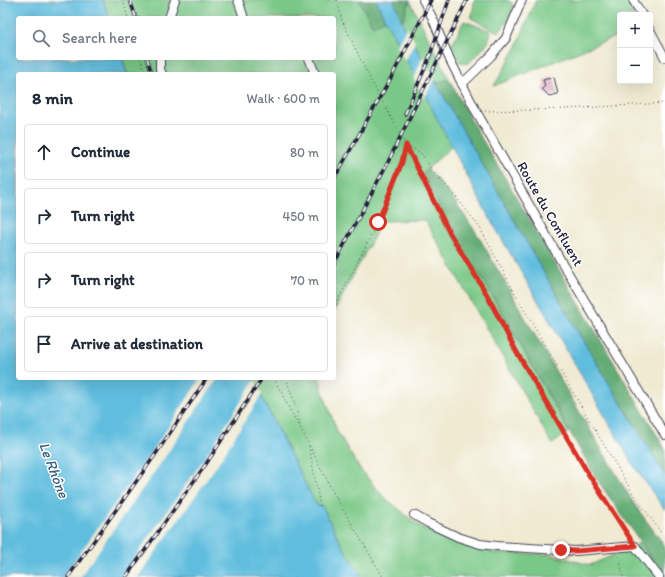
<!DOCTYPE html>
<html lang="en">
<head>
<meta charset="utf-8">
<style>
	:root { --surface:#fff; --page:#f6f6f7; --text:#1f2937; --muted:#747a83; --line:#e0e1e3 }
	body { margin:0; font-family:Itim,sans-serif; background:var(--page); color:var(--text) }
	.controls { position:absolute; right:12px; top:12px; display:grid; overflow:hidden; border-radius:4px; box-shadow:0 4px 16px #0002 }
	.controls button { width:36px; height:36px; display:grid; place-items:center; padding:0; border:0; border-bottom:1px solid var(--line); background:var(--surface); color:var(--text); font:20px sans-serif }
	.stop { position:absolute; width:12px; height:12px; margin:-9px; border:3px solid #d93025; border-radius:50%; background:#fff }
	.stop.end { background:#d93025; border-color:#fff; box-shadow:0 1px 4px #0008 }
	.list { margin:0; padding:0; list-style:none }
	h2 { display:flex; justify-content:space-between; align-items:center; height:52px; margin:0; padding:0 16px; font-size:17px }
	h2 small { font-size:13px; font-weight:400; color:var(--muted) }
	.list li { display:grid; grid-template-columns:26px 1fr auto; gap:12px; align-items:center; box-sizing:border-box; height:56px; margin:0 8px 8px; padding:0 8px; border:1px solid var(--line); border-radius:4px }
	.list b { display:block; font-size:15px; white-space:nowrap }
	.list em { font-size:13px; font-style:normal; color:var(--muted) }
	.icon { flex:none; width:22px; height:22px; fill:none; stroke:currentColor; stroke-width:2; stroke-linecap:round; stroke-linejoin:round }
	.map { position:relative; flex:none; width:665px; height:577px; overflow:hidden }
	.search { position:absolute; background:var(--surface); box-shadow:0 4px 16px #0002; left:16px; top:16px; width:320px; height:44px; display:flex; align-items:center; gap:10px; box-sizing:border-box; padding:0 14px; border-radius:4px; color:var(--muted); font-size:15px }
	.panel { position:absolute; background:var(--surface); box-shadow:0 4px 16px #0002; left:16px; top:72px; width:320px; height:308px; border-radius:4px }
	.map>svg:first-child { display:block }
</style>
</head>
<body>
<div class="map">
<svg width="665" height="577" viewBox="0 0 665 577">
	<rect width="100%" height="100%" fill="#fff"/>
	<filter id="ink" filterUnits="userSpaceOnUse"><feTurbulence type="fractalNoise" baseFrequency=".025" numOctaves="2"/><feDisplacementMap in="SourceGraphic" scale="8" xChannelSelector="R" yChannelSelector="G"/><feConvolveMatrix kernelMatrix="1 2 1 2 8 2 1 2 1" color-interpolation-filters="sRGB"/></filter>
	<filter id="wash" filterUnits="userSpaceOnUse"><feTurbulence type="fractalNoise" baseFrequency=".012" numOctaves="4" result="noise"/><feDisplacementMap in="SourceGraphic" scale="16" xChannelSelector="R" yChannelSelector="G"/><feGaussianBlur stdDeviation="0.9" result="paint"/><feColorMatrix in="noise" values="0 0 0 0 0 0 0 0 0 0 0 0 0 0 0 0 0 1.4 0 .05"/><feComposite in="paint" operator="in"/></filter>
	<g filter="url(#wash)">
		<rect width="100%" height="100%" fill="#f0ead2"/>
		<!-- green -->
		<g fill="#7ac887" stroke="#4e7561">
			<polygon points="103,0 359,0 373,26 385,19 452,146 423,173 454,237 488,288 569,432 552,444 425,220 382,221 334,312 334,74 127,74 122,58 334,58 334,18 109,18"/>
			<polygon points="474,0 508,0 514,5 510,18 499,32 491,29 471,18 473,11"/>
			<polygon points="536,0 626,0 634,15 620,15 620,35 494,86 516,48"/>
			<polygon points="410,1 449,79 436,83 402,22"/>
			<polygon points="464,21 491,31 488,43 468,64 458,61 451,46"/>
			<polygon points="252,378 320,378 322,389 337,431 359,468 383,496 418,525 457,544 496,553 549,554 590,565 614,555 633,551 639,542 665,577 362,577 340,542 322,506 318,506 314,501"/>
		</g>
		<!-- forest -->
		<g fill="#63ac74" stroke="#426758">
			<polygon points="359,0 376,0 385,19 373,26"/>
			<polygon points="394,0 410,0 402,22 394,2"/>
			<polygon points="449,79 473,124 665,449 665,475 576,329 436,83"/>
			<polygon points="428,169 452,197 479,237 563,384 634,504 665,546 665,577 596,478 488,288 454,237 423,173"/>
		</g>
		<!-- water -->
		<g fill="#60bdde" stroke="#41708c">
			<polygon points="0,0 103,0 109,18 18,18 18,58 122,58 127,74 18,74 18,378 252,378 314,501 318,506 322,506 340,542 362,577 0,577"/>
			<polygon points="376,0 394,0 402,22 436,83 576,329 665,475 665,510 634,466 485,210 385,19"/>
		</g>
		<!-- pier -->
		<g fill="#f0ead2">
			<polygon points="407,27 415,42 405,61 397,46"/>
			<polygon points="423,56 429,67 426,74 430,68 435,77 424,99 414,79"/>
			<polygon points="201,378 218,378 160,464 80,577 63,577 149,456"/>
			<polygon points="255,380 262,394 215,468 138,577 121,577 204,459"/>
		</g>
		<g id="blocks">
			<!-- building -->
			<polygon fill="#d398b5" points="554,77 558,94 549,96 542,89 545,86 543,80"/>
		</g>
	</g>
	<g filter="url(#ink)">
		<use href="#blocks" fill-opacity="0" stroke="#414052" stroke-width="1"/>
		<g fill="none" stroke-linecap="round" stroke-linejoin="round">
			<defs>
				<g id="minor">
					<polyline points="238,0 244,18"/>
					<polyline points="423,0 432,17 450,60 476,111 561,261 665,435"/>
					<polyline points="633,0 642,15"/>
					<polyline points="169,18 175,0"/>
					<polyline points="650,30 665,58"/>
					<polyline points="160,58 160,69 162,74"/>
					<polyline points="309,58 315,74"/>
					<polyline points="462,84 491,56 506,38 522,0"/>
					<polyline points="414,515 428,523 458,537 480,544 497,546 576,551 635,546 659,577"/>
				</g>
			</defs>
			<!-- minor casing -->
			<use href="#minor" stroke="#414052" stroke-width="10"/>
			<!-- path -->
			<g stroke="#414052" stroke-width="1" stroke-dasharray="1 3" stroke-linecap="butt">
				<polyline points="123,0 128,18"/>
				<polyline points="337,0 342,20 367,73 406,145 449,232 486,293 515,349 589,475 631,539"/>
				<polyline points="140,58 146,74"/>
				<polyline points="485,111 566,109 665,103"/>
				<polyline points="407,146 420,152 432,170 457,198 480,228 523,308 632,492 665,538"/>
				<polyline points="334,308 378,222 402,162 406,146"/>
				<polyline points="274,378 291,412 300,427"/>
				<polyline points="286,378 296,407 301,429 333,492 383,577"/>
				<polyline points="309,446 320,506"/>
				<polyline points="619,556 623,577"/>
			</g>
			<!-- minor -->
			<use href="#minor" stroke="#fff" stroke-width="8"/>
			<defs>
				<g id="rail">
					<polyline points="130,0 136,18"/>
					<polyline points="147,58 152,74"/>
					<polyline points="405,114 428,61 449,0"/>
					<polyline points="334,179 392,76 431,0"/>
					<polyline points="334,264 388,162 467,0"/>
					<polyline points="68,577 153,458 207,378"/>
					<polyline points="126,577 206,464 262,378"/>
				</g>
			</defs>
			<!-- rail casing -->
			<use href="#rail" stroke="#22223b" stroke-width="3.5"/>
			<!-- rail -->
			<use href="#rail" stroke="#fff" stroke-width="2" stroke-dasharray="6" stroke-linecap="butt"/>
		</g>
	</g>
	<g fill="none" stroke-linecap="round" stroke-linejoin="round" filter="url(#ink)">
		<!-- route -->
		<polyline stroke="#d93025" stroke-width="5" points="378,222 402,162 406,145 449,232 486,293 515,349 589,475 635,546 576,551 561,550"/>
	</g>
	<g text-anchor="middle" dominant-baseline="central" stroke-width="3" stroke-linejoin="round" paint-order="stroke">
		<!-- street labels -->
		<g font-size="14" fill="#22223b" stroke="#fff">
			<text transform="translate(550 214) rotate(60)">Route du Confluent</text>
		</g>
		<!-- water labels -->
		<g font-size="15" font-style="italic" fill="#3b607c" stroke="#fff">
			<text transform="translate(54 470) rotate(69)">Le Rhône</text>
		</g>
	</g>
</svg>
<div class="controls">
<button>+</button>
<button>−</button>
</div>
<div class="stop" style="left:378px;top:222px"></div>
<div class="stop end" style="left:561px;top:550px"></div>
<div class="search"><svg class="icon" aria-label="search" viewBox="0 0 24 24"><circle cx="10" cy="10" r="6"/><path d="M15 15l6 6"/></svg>Search here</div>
<section class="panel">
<h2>8 min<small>Walk · 600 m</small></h2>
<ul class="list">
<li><svg class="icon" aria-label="ahead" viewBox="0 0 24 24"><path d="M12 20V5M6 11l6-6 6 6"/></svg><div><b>Continue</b></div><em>80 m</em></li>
<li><svg class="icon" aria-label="right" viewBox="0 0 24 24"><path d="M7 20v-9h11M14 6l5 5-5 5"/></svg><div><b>Turn right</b></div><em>450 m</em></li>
<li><svg class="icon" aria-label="right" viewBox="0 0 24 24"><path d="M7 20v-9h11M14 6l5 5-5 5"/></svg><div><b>Turn right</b></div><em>70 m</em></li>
<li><svg class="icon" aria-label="arrive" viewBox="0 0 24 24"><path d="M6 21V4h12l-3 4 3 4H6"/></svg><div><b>Arrive at destination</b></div></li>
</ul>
</section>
</div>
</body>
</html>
